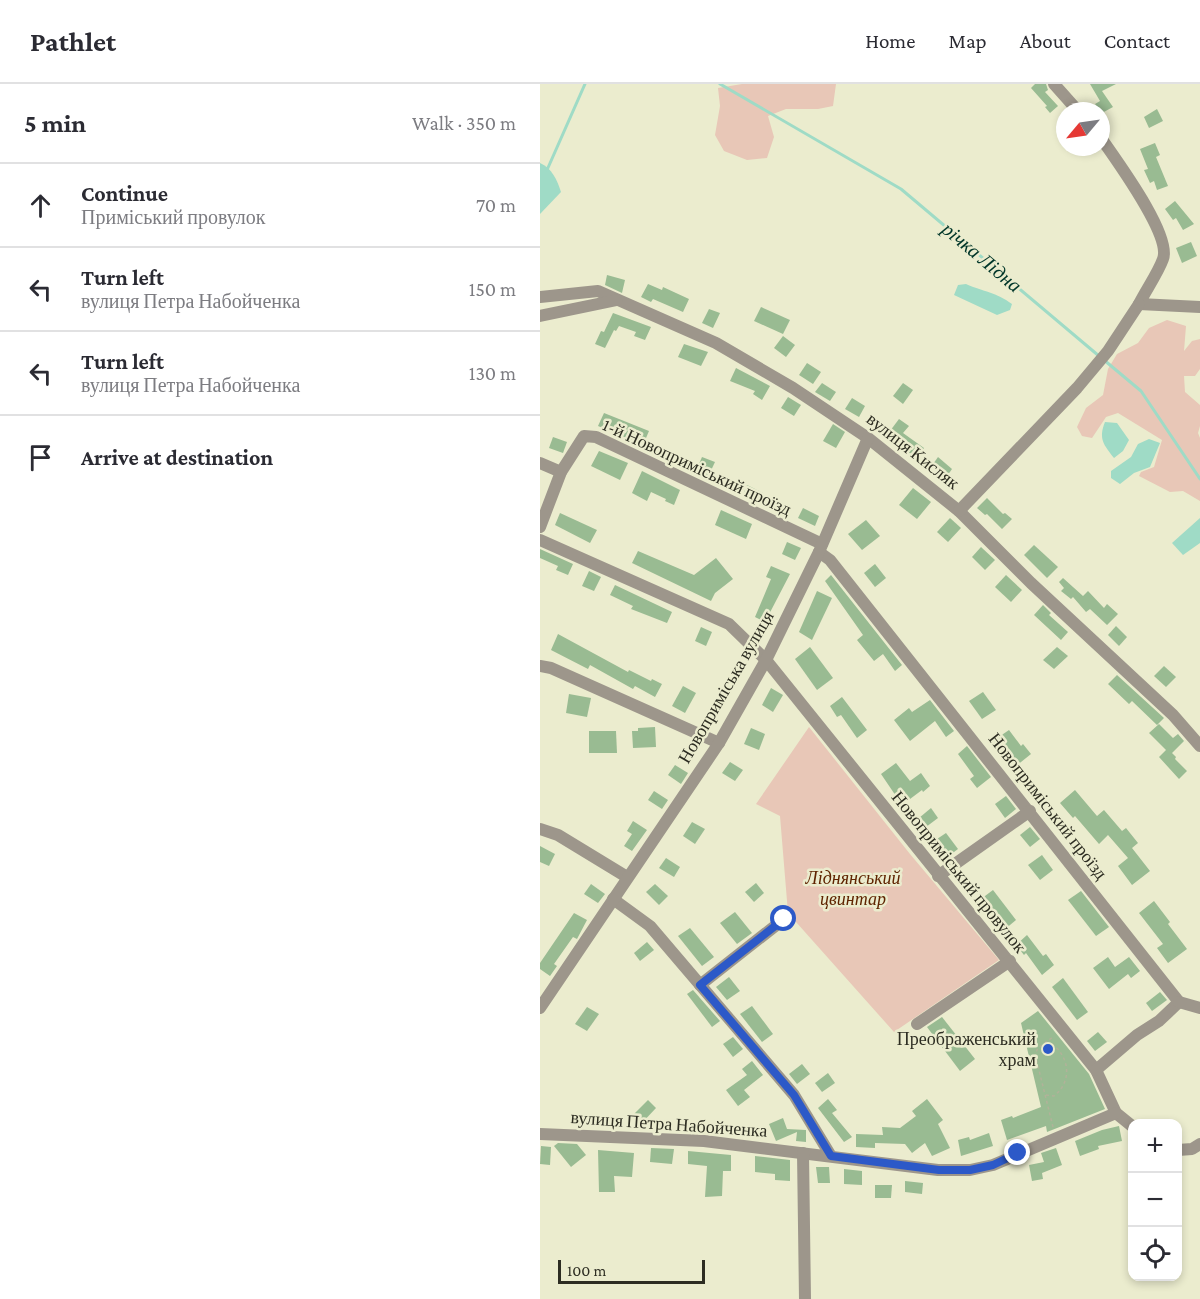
<!DOCTYPE html>
<html lang="en">
<head>
<meta charset="utf-8">
<style>
	:root { --surface:#fff; --page:#f2f2f3; --text:#2b2b33; --muted:#7c7c81; --line:#e1e1e2 }
	body { margin:0; font-family:"Crimson Pro",serif; background:var(--page); color:var(--text) }
	.controls { position:absolute; right:18px; bottom:18px; display:grid; overflow:hidden; border-radius:12px; box-shadow:0 3px 9px #0003 }
	.controls button { width:54px; height:54px; display:grid; place-items:center; padding:0; border:0; border-bottom:2px solid var(--line); background:var(--surface); color:var(--text); font:30px sans-serif }
	.compass { position:absolute; left:516px; top:18px; width:54px; height:54px; border-radius:50%; background:var(--surface); box-shadow:0 3px 9px #0003; rotate:241deg }
	.scale { position:absolute; left:18px; bottom:15px; width:147px; box-sizing:border-box; padding-left:6px; border:3px solid #2d2d22; border-top:0; font-size:16px; line-height:21px; white-space:nowrap; color:#2d2d22; -webkit-text-stroke:4px #ebecce; paint-order:stroke }
	.stop { position:absolute; width:18px; height:18px; margin:-14px; border:4px solid #2c59c8; border-radius:50%; background:#fff }
	.stop.end { background:#2c59c8; border-color:#fff; box-shadow:0 2px 6px #0008 }
	.list { margin:0; padding:0; list-style:none }
	h2 { display:flex; justify-content:space-between; align-items:center; height:78px; margin:0; padding:0 24px; font-size:26px }
	h2 small { font-size:20px; font-weight:400; color:var(--muted) }
	.list li { display:grid; grid-template-columns:39px 1fr auto; gap:18px; align-items:center; box-sizing:border-box; height:84px; padding:0 24px; border-top:2px solid var(--line) }
	.list b { display:block; font-size:22px; white-space:nowrap }
	.list p { margin:0; font-size:20px; white-space:nowrap; color:var(--muted) }
	.list em { font-size:20px; font-style:normal; color:var(--muted) }
	.icon { flex:none; width:33px; height:33px; fill:none; stroke:currentColor; stroke-width:2; stroke-linecap:round; stroke-linejoin:round }
	.map { position:relative; flex:none; width:660px; height:1215px; overflow:hidden }
	header { display:flex; align-items:center; gap:36px; box-sizing:border-box; height:84px; padding:0 30px; background:var(--surface); border-bottom:2px solid var(--line) }
	header strong { font-size:28px }
	nav { display:flex; gap:33px; margin-inline-start:auto; font-size:21px }
	main { display:flex }
	aside { flex:1; background:var(--surface) }
	.map>svg:first-child { display:block }
</style>
</head>
<body>
<header>
<strong>Pathlet</strong>
<nav><a>Home</a><a>Map</a><a>About</a><a>Contact</a></nav>
</header>
<main>
<aside>
<h2>5 min<small>Walk · 350 m</small></h2>
<ul class="list">
<li><svg class="icon" aria-label="ahead" viewBox="0 0 24 24"><path d="M12 20V5M6 11l6-6 6 6"/></svg><div><b>Continue</b><p>Приміський провулок</p></div><em>70 m</em></li>
<li><svg class="icon" aria-label="left" viewBox="0 0 24 24"><path d="M17 20v-9H6M10 6l-5 5 5 5"/></svg><div><b>Turn left</b><p>вулиця Петра Набойченка</p></div><em>150 m</em></li>
<li><svg class="icon" aria-label="left" viewBox="0 0 24 24"><path d="M17 20v-9H6M10 6l-5 5 5 5"/></svg><div><b>Turn left</b><p>вулиця Петра Набойченка</p></div><em>130 m</em></li>
<li><svg class="icon" aria-label="arrive" viewBox="0 0 24 24"><path d="M6 21V4h12l-3 4 3 4H6"/></svg><div><b>Arrive at destination</b></div></li>
</ul>
</aside>
<div class="map">
<svg width="660" height="1215" viewBox="0 0 660 1215">
	<rect width="100%" height="100%" fill="#ebecce"/>
	<!-- green -->
	<g fill="#e8c7b7">
		<polygon points="202,0 296,0 293,22 278,25 246,25 228,32 234,53 227,74 207,76 184,67 175,51 180,22 178,4"/>
		<polygon points="627,236 646,242 644,267 652,257 660,255 660,285 655,292 644,292 645,308 660,321 660,342 658,349 660,354 660,417 643,407 630,408 599,392 601,388 614,383 622,356 578,329 566,333 552,354 542,352 537,343 546,324 563,311 568,285 577,270 598,259 609,244"/>
		<polygon points="269,643 370,770 459,876 354,948 248,829 240,732 216,720"/>
	</g>
	<!-- water -->
	<g fill="#9fdbc6">
		<path d="M0,79C12,84 17,96 21,108L0,130Z"/>
		<path d="M426,200C444,208 456,208 472,220L470,226L457,231L414,211L418,201Z"/>
		<path d="M565,338L577,339L589,356L583,367L574,374C564,361 558,355 565,338Z"/>
		<polygon points="609,355 620,359 610,383 594,389 580,400 571,394 571,387 591,373 598,360"/>
		<polygon points="660,434 660,459 643,471 632,459"/>
	</g>
	<g fill="none" stroke-linecap="round" stroke-linejoin="round">
		<!-- stream -->
		<g stroke="#9fdbc6" stroke-width="3">
			<polyline points="180,0 361,105 559,272"/>
			<polyline points="7,86 45,0"/>
			<polyline points="564,276 601,307 660,395"/>
		</g>
	</g>
	<!-- building -->
	<g fill="#99bb92">
		<polygon points="495,0 506,0 508,6 505,8 518,22 510,29 505,23 507,22 491,4"/>
		<polygon points="550,0 576,0 562,7 573,23 562,29 555,20 560,17"/>
		<polygon points="617,25 623,37 609,44 604,33"/>
		<polygon points="615,59 620,71 616,73 628,102 617,106 614,97 610,99 604,86 608,85 600,65"/>
		<polygon points="635,117 654,140 643,146 636,134 633,136 625,125"/>
		<polygon points="651,158 657,172 642,179 636,164"/>
		<polygon points="67,191 85,196 82,209 65,201"/>
		<polygon points="108,200 122,206 123,203 149,215 143,228 113,215 111,218 101,213"/>
		<polygon points="221,223 250,236 243,250 214,237"/>
		<polygon points="169,225 180,229 173,244 162,239"/>
		<polygon points="73,229 111,243 105,256 94,252 96,248 79,242 76,247 74,246 65,264 55,260 61,247 64,248"/>
		<polygon points="243,252 255,261 246,273 234,264"/>
		<polygon points="144,260 168,268 161,282 138,273"/>
		<polygon points="267,279 281,288 273,300 259,291"/>
		<polygon points="196,284 230,302 222,316 213,310 215,307 190,297"/>
		<polygon points="282,299 296,308 290,317 275,308"/>
		<polygon points="363,299 373,306 363,320 353,312"/>
		<polygon points="248,313 261,321 254,332 241,324"/>
		<polygon points="312,314 325,322 319,333 305,325"/>
		<polygon points="64,329 109,347 103,361 58,342"/>
		<polygon points="359,335 369,342 363,349 384,364 376,374 367,368 368,365 347,351"/>
		<polygon points="293,340 305,348 296,364 283,357"/>
		<polygon points="13,353 27,358 23,369 9,364"/>
		<polygon points="59,367 88,379 80,396 51,382"/>
		<polygon points="162,373 175,378 167,395 155,389"/>
		<polygon points="398,373 412,385 405,395 391,383"/>
		<polygon points="102,387 140,406 134,421 125,417 126,415 111,408 107,417 92,409"/>
		<polygon points="207,401 223,409 218,418 203,411"/>
		<polygon points="373,404 391,418 377,435 359,421"/>
		<polygon points="447,414 463,430 465,429 472,435 462,445 447,430 445,431 437,424"/>
		<polygon points="263,424 279,432 275,442 258,434"/>
		<polygon points="181,426 212,440 206,455 175,441"/>
		<polygon points="20,429 57,446 50,459 15,441"/>
		<polygon points="410,434 421,444 408,458 397,448"/>
		<polygon points="326,436 340,452 322,466 308,450"/>
		<polygon points="247,458 261,464 255,476 242,470"/>
		<polygon points="494,461 518,483 507,494 484,471"/>
		<polygon points="441,463 455,476 445,486 432,473"/>
		<polygon points="0,465 33,480 28,491 16,486 18,482 0,474"/>
		<polygon points="98,467 154,491 176,474 193,495 175,509 171,517 92,479"/>
		<polygon points="335,480 346,494 335,503 324,489"/>
		<polygon points="231,482 250,490 225,538 215,533 231,495 226,493"/>
		<polygon points="49,487 61,493 54,507 42,502"/>
		<polygon points="291,491 362,581 355,587 343,570 334,577 317,556 323,551 285,497"/>
		<polygon points="466,491 482,506 471,518 455,503"/>
		<polygon points="523,494 543,512 548,507 564,524 567,520 578,530 567,541 550,525 546,528 533,513 531,515 521,507 524,504 519,498"/>
		<polygon points="75,501 132,528 127,539 91,525 93,522 70,511"/>
		<polygon points="277,507 292,514 272,556 259,548"/>
		<polygon points="503,521 511,529 509,531 528,548 521,556 494,531"/>
		<polygon points="576,542 587,553 579,562 568,551"/>
		<polygon points="161,543 172,548 166,562 155,557"/>
		<polygon points="18,550 88,588 89,586 111,597 112,595 122,600 115,613 95,602 93,605 50,581 48,585 11,566"/>
		<polygon points="270,563 293,594 277,606 255,575"/>
		<polygon points="517,563 528,572 514,585 503,576"/>
		<polygon points="624,582 636,593 626,603 614,592"/>
		<polygon points="577,591 624,634 617,641 592,617 589,620 568,600"/>
		<polygon points="143,602 156,609 145,629 132,622"/>
		<polygon points="231,604 243,611 233,628 222,621"/>
		<polygon points="443,608 456,626 442,635 429,617"/>
		<polygon points="29,610 51,614 47,633 26,629"/>
		<polygon points="302,613 327,646 317,654 301,631 297,633 290,622"/>
		<polygon points="390,616 414,647 406,653 395,637 370,657 354,636 369,624 372,628"/>
		<polygon points="619,640 633,654 638,650 644,657 632,669 636,673 635,675 647,687 639,695 619,673 626,666 609,649"/>
		<polygon points="115,643 116,663 93,664 92,647 98,647 98,644"/>
		<polygon points="211,644 225,650 219,666 204,660"/>
		<polygon points="469,646 481,662 483,660 491,670 476,682 464,666 461,668 453,657"/>
		<polygon points="49,647 76,647 77,669 49,669"/>
		<polygon points="427,662 451,693 437,704 430,695 434,692 418,670"/>
		<polygon points="190,678 203,686 195,697 182,689"/>
		<polygon points="356,679 370,697 381,689 390,702 383,708 382,706 362,721 341,690"/>
		<polygon points="135,681 148,689 141,700 128,691"/>
		<polygon points="535,706 557,732 564,726 582,747 586,744 598,759 592,764 610,787 592,801 578,782 588,774 568,751 559,760 535,732 533,734 520,719"/>
		<polygon points="114,707 128,716 122,725 108,716"/>
		<polygon points="466,712 476,725 465,734 455,720"/>
		<polygon points="391,724 398,734 386,743 379,734"/>
		<polygon points="93,737 107,746 92,767 84,762 92,750 87,747"/>
		<polygon points="152,738 165,745 155,760 143,752"/>
		<polygon points="490,743 500,755 490,763 480,751"/>
		<polygon points="406,749 418,765 406,774 394,757"/>
		<polygon points="0,762 15,770 9,782 0,778"/>
		<polygon points="502,771 513,786 500,796 488,781"/>
		<polygon points="126,774 140,783 134,793 119,784"/>
		<polygon points="216,799 224,809 214,818 205,808"/>
		<polygon points="51,800 65,810 58,819 44,810"/>
		<polygon points="115,800 128,812 119,821 106,808"/>
		<polygon points="453,806 476,836 464,846 441,815"/>
		<polygon points="541,807 569,843 556,852 528,816"/>
		<polygon points="614,817 630,838 628,840 647,865 628,879 617,864 623,860 599,829"/>
		<polygon points="195,828 212,849 197,860 180,839"/>
		<polygon points="34,829 47,836 37,855 33,853 14,880 17,882 10,892 0,885 0,879"/>
		<polygon points="150,844 174,873 162,882 138,852"/>
		<polygon points="487,851 503,872 506,870 514,881 502,891 486,869 484,871 476,861"/>
		<polygon points="107,858 114,866 100,877 94,869"/>
		<polygon points="568,873 575,883 589,873 600,887 591,894 588,890 569,905 553,884"/>
		<polygon points="189,893 200,907 187,916 176,903"/>
		<polygon points="523,894 548,928 537,936 512,903"/>
		<polygon points="153,906 180,937 172,943 147,910"/>
		<polygon points="620,908 627,916 612,927 606,919"/>
		<polygon points="212,922 233,950 222,958 200,930"/>
		<polygon points="47,923 59,930 47,947 35,940"/>
		<polygon points="498,927 549,990 565,1025 507,1048 506,1042 467,1056 461,1036 472,1032 473,1034 501,1023 481,939"/>
		<polygon points="402,933 435,975 420,987 387,943"/>
		<polygon points="558,948 567,958 555,967 547,957"/>
		<polygon points="193,953 203,965 193,973 183,960"/>
		<polygon points="212,977 223,991 204,1006 210,1013 198,1022 186,1006 207,991 202,985"/>
		<polygon points="262,980 270,990 257,1000 249,990"/>
		<polygon points="288,989 295,999 282,1008 275,999"/>
		<polygon points="288,1015 297,1026 292,1029 312,1053 304,1058 278,1024"/>
		<polygon points="387,1015 403,1036 398,1040 410,1064 392,1072 385,1059 372,1069 365,1060 335,1059 335,1064 316,1063 316,1050 343,1051 342,1043 360,1044 376,1032 372,1027"/>
		<polygon points="108,1016 116,1024 101,1040 92,1032"/>
		<polygon points="243,1034 247,1045 266,1046 266,1058 256,1057 257,1048 236,1057 229,1040"/>
		<polygon points="579,1042 582,1057 558,1062 559,1065 540,1072 535,1057 562,1046"/>
		<polygon points="449,1049 453,1062 421,1072 418,1056 429,1053 430,1056"/>
		<polygon points="18,1059 37,1060 46,1071 31,1083 14,1062"/>
		<polygon points="1,1062 11,1063 10,1081 0,1080"/>
		<polygon points="111,1064 134,1065 132,1080 110,1078"/>
		<polygon points="516,1064 522,1081 502,1089 503,1095 492,1097 489,1081 504,1078 501,1069"/>
		<polygon points="58,1066 94,1069 92,1093 74,1092 75,1108 59,1108"/>
		<polygon points="148,1067 191,1071 191,1087 183,1087 182,1112 165,1113 167,1082 148,1080"/>
		<polygon points="215,1072 250,1076 250,1097 235,1096 235,1090 215,1088"/>
		<polygon points="276,1083 289,1083 290,1099 278,1099"/>
		<polygon points="304,1085 322,1087 322,1101 304,1100"/>
		<polygon points="365,1097 383,1099 382,1110 365,1108"/>
		<polygon points="335,1101 352,1101 351,1114 335,1114"/>
	</g>
	<g fill="none" stroke-linecap="round" stroke-linejoin="round">
		<!-- path -->
		<g stroke="#b1b299" stroke-width="1.5" stroke-dasharray="3 3" stroke-linecap="butt">
			<path d="M506,1011L514,1012C533,997 530,971 509,958"/>
			<polyline points="513,1043 495,970 498,964 513,953"/>
		</g>
		<!-- minor -->
		<g stroke="#9d968b" stroke-width="12">
			<polyline points="514,0 538,27"/>
			<path d="M561,54C576,76 632,151 623,175C618,189 606,206 599,220L660,223"/>
			<polyline points="0,213 58,207 176,259 253,304 328,354 419,427 491,499 633,631 660,662"/>
			<polyline points="0,232 77,216"/>
			<polyline points="0,379 21,388"/>
			<polyline points="419,427 537,304 568,267 599,220"/>
			<polyline points="0,443 21,388 44,352 56,353 282,460"/>
			<polyline points="0,456 189,540 226,576 556,986 576,1029 592,1042"/>
			<polyline points="279,468 290,476 639,918 619,937 597,951 556,986"/>
			<polyline points="0,582 11,584 179,659"/>
			<polyline points="0,745 18,751 87,793"/>
			<polyline points="398,792 490,727"/>
			<polyline points="73,815 110,842 254,1011 291,1072"/>
			<polyline points="160,901 244,835"/>
			<polyline points="639,918 660,924"/>
			<polyline points="0,924 179,659 226,576 279,468 328,354"/>
			<polyline points="377,940 470,877"/>
			<polyline points="0,1050 164,1057 398,1086 430,1086 453,1081 576,1029"/>
			<polyline points="638,1066 652,1065 660,1060"/>
			<polyline points="263,1069 265,1215"/>
		</g>
	</g>
	<g fill="none" stroke-linecap="round" stroke-linejoin="round">
		<!-- route -->
		<polyline stroke="#2c59c8" stroke-width="8" points="244,835 160,901 254,1011 291,1072 399,1086 430,1086 453,1081 478,1069"/>
	</g>
	<!-- markers -->
	<circle fill="#2c59c8" stroke="#ebecce" stroke-width="2" cx="508" cy="965" r="6"/>
	<g text-anchor="middle" dominant-baseline="central" stroke-width="5" stroke-linejoin="round" paint-order="stroke">
		<!-- street labels -->
		<g font-size="18" fill="#2d2d22" stroke="#ebecce">
			<text transform="translate(373 367) rotate(38)">вулиця Кисляк</text>
			<text transform="translate(157 383) rotate(25)">1-й Новоприміський проїзд</text>
			<text transform="translate(186 603) rotate(-60)">Новоприміська вулиця</text>
			<text transform="translate(508 722) rotate(52)">Новоприміський проїзд</text>
			<text transform="translate(419 788) rotate(51)">Новоприміський провулок</text>
			<text transform="translate(129 1040) rotate(4)">вулиця Петра Набойченка</text>
		</g>
		<!-- park labels -->
		<g font-size="18" font-style="italic" fill="#5f2400" stroke="#ebecce">
			<text x="313" y="794">Ліднянський<tspan x="313" dy="21">цвинтар</tspan></text>
		</g>
		<!-- poi labels -->
		<g font-size="18" fill="#2d2d22" stroke="#ebecce" text-anchor="end">
			<text x="496" y="955">Преображенський<tspan x="496" dy="21">храм</tspan></text>
		</g>
		<!-- water labels -->
		<g font-size="20" font-style="italic" fill="#003629" stroke="#ebecce">
			<text transform="translate(442 173) rotate(40)">річка Лідна</text>
		</g>
	</g>
</svg>
<div class="controls">
<button>+</button>
<button>−</button>
<button><svg class="icon" aria-label="locate" viewBox="0 0 24 24"><circle cx="12" cy="12" r="6"/><path d="M12 2v4M12 18v4M2 12h4M18 12h4"/></svg></button>
</div>
<svg class="compass" viewBox="-18 -18 36 36"><path d="M0-13l5 13h-10z" fill="#e53935"/><path d="M0 13l5-13h-10z" fill="#7c7c81"/></svg>
<div class="scale">100 m</div>
<div class="stop" style="left:244px;top:835px"></div>
<div class="stop end" style="left:478px;top:1069px"></div>
</div>
</main>
</body>
</html>
